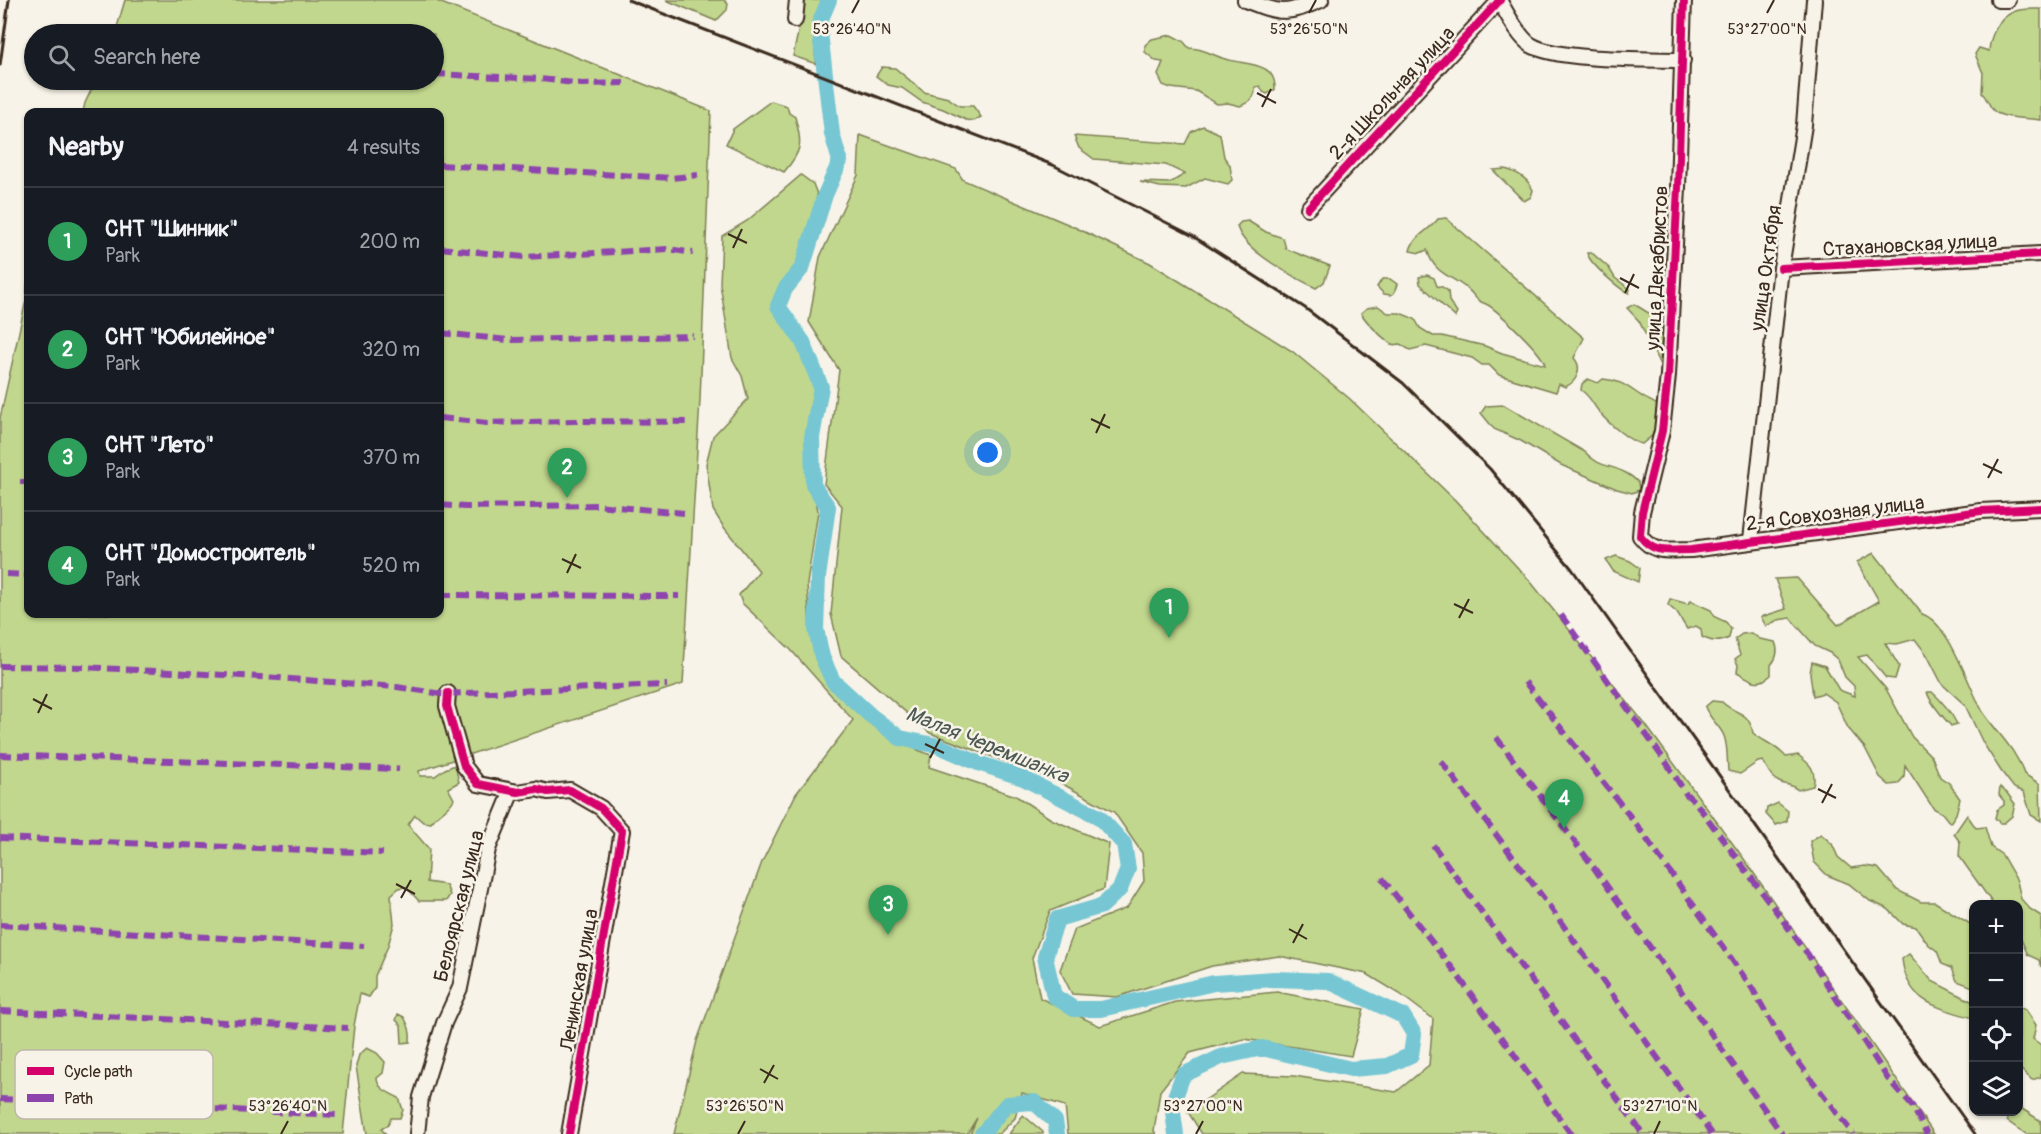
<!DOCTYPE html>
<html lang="en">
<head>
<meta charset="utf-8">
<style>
	:root { --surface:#171b24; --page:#242831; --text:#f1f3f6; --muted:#9ea1a6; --line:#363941; --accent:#8c9099 }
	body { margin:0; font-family:Pangolin,sans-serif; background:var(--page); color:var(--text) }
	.controls { position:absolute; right:18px; bottom:18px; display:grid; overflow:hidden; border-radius:12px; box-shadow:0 2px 4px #0004 }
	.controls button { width:54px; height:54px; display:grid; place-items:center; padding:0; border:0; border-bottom:2px solid var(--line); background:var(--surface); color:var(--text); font:30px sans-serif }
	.you { position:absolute; left:988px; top:453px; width:21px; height:21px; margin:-15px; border:4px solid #fff; border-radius:50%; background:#1a73e8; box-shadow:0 0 0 9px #1a73e833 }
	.badge { display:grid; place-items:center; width:39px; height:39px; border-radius:50%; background:var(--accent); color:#fff; font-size:20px; font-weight:700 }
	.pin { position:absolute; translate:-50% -50px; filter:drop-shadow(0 2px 3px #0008) }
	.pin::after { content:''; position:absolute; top:32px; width:21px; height:18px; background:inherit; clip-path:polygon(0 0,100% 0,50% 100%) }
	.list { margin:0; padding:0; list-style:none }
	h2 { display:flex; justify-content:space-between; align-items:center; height:78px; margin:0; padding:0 24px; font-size:26px }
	h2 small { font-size:20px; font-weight:400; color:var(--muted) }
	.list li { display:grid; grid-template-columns:39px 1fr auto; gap:18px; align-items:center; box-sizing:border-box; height:108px; padding:0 24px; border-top:2px solid var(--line) }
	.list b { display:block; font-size:22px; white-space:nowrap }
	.list p { margin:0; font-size:20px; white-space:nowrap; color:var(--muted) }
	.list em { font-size:20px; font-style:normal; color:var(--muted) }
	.icon { flex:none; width:33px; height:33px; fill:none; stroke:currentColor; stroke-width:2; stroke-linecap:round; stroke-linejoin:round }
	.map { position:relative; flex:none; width:2041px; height:1134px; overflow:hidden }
	.search { position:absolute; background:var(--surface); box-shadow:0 2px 4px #0004; left:24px; top:24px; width:420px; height:66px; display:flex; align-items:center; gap:15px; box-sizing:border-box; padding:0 21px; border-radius:33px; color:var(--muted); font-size:22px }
	.panel { position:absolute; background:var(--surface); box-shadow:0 2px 4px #0004; left:24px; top:108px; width:420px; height:510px; border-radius:12px }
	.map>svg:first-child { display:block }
</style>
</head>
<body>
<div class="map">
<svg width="2041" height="1134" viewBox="0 0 2041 1134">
	<rect width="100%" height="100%" fill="#f7f3e8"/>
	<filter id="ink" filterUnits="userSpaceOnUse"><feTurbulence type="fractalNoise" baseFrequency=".0167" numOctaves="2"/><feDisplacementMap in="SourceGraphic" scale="12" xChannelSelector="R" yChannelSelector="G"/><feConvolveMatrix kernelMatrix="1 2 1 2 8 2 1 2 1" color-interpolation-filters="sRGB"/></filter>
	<g filter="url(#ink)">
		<!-- green -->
		<g fill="#c1d78d" stroke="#7e8056" stroke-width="1.5">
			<path d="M125,0H434L711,111L700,400L683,684L419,771L420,776H435L445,769L455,765L459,782L448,788L454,799C447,812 439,811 431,823L423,822L415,815L408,825L429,849L427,882L446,885L450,895L446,901H419L406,887L399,888L391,895L394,924L388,946L375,976V988L369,997L360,994L354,1026L343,1134H0V418L26,300L28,277V614H440V112H83L85,103L96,80H434V34H115Z"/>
			<polygon points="666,0 724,0 728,4 727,10 716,21"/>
			<polygon points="805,0 823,0 813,22 816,64 793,56"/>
			<path d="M2041,9V120C2029,118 2000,119 1993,110C1988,104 1987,98 1982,93L1983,73L1975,54L1979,48L1989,51C1990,36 1998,19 2013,12C2020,8 2033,9 2041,9Z"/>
			<path d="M1171,35L1183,41L1189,48C1203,48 1212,55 1225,59C1245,65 1277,61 1275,90L1267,94L1263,92L1260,86L1255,87C1256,97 1250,102 1240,106L1228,103L1217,104L1196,91L1171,88L1163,85L1158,75L1163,62L1156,61L1145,52V45L1152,39Z"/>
			<polygon points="882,67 895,68 924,92 948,98 960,106 973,106 981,117 974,121 966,120 943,109 922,102 902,88 888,85 876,76"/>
			<path d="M771,101L787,106L789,113L795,117C802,144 803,150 784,172L726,144L733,129Z"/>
			<polygon points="1203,126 1220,134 1224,157 1230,165 1232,180 1228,184 1205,178 1186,188 1160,187 1140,182 1170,183 1185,174 1166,165 1094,159 1079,148 1074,136 1185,144 1191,132"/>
			<polygon points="860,135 956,169 963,180 1070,225 1150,263 1292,351 1350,399 1455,500 1530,581 1645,724 1744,859 1934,1134 1202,1134 1188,1112 1243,1074 1294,1076 1396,1092 1429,1065 1433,1019 1400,994 1367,974 1279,956 1212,966 1117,997 1072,994 1060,970 1075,929 1127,908 1144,881 1142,853 1114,812 1059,782 930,733 841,656 831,614 842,506 824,484 839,370 809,322 820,257 858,175"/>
			<path d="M1505,169C1517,172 1528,179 1533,190L1531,197L1524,201L1493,170Z"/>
			<polygon points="801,175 813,184 817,194 812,235 802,268 785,289 778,306 803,342 821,387 812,437 813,485 818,511 807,584 810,628 822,671 905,745 931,755 929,767 1016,796 1051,819 1109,844 1104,889 1050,911 1032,958 1040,998 1100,1026 1175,1002 1277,992 1364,1009 1351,1056 1244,1039 1190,1053 1160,1091 1154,1131 1156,1134 1068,1134 1065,1106 1022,1093 1015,1118 999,1134 970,1134 977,1118 967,1134 674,1134 697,1041 762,862 796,794 853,720 791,650 742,603 739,595 759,571 723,526 713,510 706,464 713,436 748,399 742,376 732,358 720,284 722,236 747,221"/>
			<path d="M1446,218L1584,338L1574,358C1583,368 1577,382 1565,387L1559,384L1556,392L1499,375L1489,365H1482L1472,358L1426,346L1410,350L1400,344L1392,345C1381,336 1368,325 1361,313L1367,308L1378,306L1388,313H1400L1415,319L1420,328L1433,336H1442L1485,346L1502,353L1545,365C1543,353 1499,312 1488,305C1486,304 1481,302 1479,301C1474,297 1471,291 1466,288C1449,274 1435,275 1427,250L1420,253L1410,251C1413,236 1429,231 1438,219Z"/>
			<path d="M1248,221L1266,232L1283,238L1286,249L1330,266L1324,282L1316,288C1294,277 1242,250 1237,226L1241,222Z"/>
			<path d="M1587,253H1592L1609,268L1615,278L1630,289L1629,293C1620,290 1589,263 1587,253Z"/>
			<polygon points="1427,275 1434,278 1437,286 1442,287 1448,291 1449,301 1457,313 1455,317 1420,284 1419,277"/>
			<polygon points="1382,279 1390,279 1397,284 1394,293 1391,295 1384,294 1377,287"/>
			<polygon points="1634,304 1660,320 1664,327 1665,357 1660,365 1639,321 1627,308"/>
			<path d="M1588,379L1598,383L1603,379C1623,381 1627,387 1643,397C1649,401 1654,402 1660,407L1654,434L1642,444C1631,443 1607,422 1600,413C1592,404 1592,398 1581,390L1582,384Z"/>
			<path d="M1504,405L1585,452C1599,468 1610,464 1626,473C1630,475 1635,479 1638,482L1639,490L1632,493L1617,489L1561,465L1521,441L1494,429L1481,413L1486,406Z"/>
			<path d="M1874,553L1922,614C1949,622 1969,688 1983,712C1997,733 2016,749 2024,774L2040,784L2041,821L2031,815L2024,792L2014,788L2001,771L1983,743L1965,705L1942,684L1927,655L1915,639L1897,644L1885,643L1899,666L1895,679L1886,678L1867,655L1858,657L1886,689L1912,737L1932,757L1940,777L1949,783L1960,799L1956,814L1950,823L1942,813L1933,808L1905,765L1904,777L1898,784L1889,785L1880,777L1865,748L1848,728L1836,702L1823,693L1813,696L1810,673L1812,662L1825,666L1839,690L1855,696L1854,686L1845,677L1838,660L1830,653L1815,646L1790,618L1778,620L1766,626L1761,617L1786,609L1775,579L1797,578L1838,625L1879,601L1857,562Z"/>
			<polygon points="1616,556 1630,561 1640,568 1638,582 1613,571 1606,560"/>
			<path d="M1670,599L1688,604L1691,601L1711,610L1715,617L1726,622L1731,629L1729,638C1719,643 1712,642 1702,637L1701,629L1696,626L1687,629L1677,613L1668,605Z"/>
			<path d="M1751,633L1760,639L1775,642C1779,651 1777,658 1771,665V675C1757,688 1751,679 1737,672L1738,665L1735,659L1740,655L1735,639L1742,634Z"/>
			<path d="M1927,692H1932C1943,702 1951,712 1957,724L1951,726C1943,717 1930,703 1927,692Z"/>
			<path d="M1712,701L1722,702C1735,715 1749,710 1753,733C1764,742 1776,745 1786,757L1798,755C1810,764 1817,770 1813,786L1798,790C1790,783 1787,786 1779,782C1771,778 1767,768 1763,761L1758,762L1740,774L1728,771C1727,760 1728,746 1724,736C1720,725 1710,720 1705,707Z"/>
			<polygon points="2000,787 2007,793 2015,804 2012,816 2004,823 2000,823 1995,818 1997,810 2004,805 2004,801 1999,795"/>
			<polygon points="1778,803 1788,811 1787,821 1776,825 1766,814 1767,808"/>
			<polygon points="1967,815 1976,828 1985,827 1991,847 2002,855 2017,881 2021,899 2030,909 2041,916 2041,967 2039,960 2028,955 2019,935 2018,904 1993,904 1959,856 1960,842 1954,834"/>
			<polygon points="1821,834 1832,844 1838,857 1851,868 1865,866 1878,868 1897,890 1921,902 1935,902 1970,924 1973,919 1973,987 1957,981 1952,968 1942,964 1937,951 1928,944 1916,927 1903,924 1888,909 1870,901 1849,884 1827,875 1814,862 1810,841"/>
			<path d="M1909,954L1932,981L1973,1002V1018C1937,1007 1907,1003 1902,959Z"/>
			<polygon points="2019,1007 2026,1010 2036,1025 2033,1039 2041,1045 2041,1077 2032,1080 2019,1068"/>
			<path d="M398,1014L404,1017C409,1026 411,1032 410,1042L402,1043L401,1025L396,1020Z"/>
			<path d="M367,1048L377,1053L385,1062L383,1073L377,1078C377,1089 390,1093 399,1098L403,1110L400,1118H391L388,1125L381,1129L386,1134H367L356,1066L359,1055Z"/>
			<polygon points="2019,1107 2041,1121 2041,1134 2026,1134 2007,1121 2006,1112 2018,1112"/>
			<polygon points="1023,1115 1043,1132 1043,1134 1009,1134"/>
		</g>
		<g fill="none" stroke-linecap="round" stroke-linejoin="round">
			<!-- river -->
			<g stroke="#77c6d3" stroke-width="16">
				<polyline points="829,0 819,24 832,134 840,161 825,195 802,268 785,289 778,306 803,342 821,387 812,437 813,485 828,507 818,577 816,629 822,657 833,681 870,715 900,738 939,746 978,763 1023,778 1099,817 1124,844 1128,869 1120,889 1102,906 1057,919 1045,957 1054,996 1074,1009 1101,1009 1214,983 1275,979 1328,981 1403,1016 1414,1034 1411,1055 1387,1066 1351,1069 1262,1048 1221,1057 1183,1075 1172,1105 1176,1134"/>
				<polyline points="982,1134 1007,1104 1034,1102 1055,1121 1057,1134"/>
			</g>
			<defs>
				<g id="minor">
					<path d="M1245,0C1281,14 1286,15 1321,0"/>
					<path d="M1499,0C1506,12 1519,38 1531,45C1557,61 1649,59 1683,60"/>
					<path d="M1684,0L1678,188L1668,375L1662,431L1642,512L1640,536C1654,555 1669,550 1691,550L1981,511L2041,508"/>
					<polyline points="1998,0 2008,0"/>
					<polyline points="795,20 797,0"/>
					<polyline points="1308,208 1500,0"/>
					<polyline points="1781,268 2041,254"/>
					<polyline points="1751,540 1781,268 1804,125 1814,0"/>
					<polyline points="448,693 447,706 464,766 478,784 518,792 536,789 548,792 570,790 601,808 622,831 569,1134"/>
					<polyline points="417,1134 421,1097 444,1023 460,988 488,849 512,791"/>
				</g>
			</defs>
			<!-- minor casing -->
			<use href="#minor" stroke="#3b2a1e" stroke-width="18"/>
			<!-- minor -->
			<use href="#minor" stroke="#f7f3e8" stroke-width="14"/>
			<!-- rail -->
			<g stroke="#3b2a1e" stroke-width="3">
				<polyline points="628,0 1053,165 1191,235 1305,308 1403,383 1490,469 1572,569 1975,1134"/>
				<polyline points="0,65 9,0"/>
			</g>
			<!-- quiet -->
			<g stroke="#8e44ad" stroke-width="6" stroke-dasharray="12 6" stroke-linecap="butt">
				<polyline points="434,74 541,79 582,84 624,83"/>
				<polyline points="440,165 672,178 698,175"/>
				<polyline points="440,248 524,257 669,249 693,253"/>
				<polyline points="440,333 509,340 693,336"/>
				<polyline points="440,418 487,423 574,421 689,422"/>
				<polyline points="20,482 28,482"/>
				<polyline points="440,505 465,507 596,505 684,513"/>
				<polyline points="6,574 28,575"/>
				<polyline points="440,595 679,596"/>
				<polyline points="1561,615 1668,765 1686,794 1696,803 1807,953 1888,1079 1913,1107 1927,1134"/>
				<polyline points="0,666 83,667 278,678 397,687 442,694 667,685"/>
				<polyline points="1525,682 1636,824 1752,988 1782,1041 1853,1134"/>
				<polyline points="1496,737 1592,865 1782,1134"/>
				<polyline points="0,755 399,769"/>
				<polyline points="1441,761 1545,900 1712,1134"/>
				<polyline points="0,838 383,853"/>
				<polyline points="1433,845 1643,1134"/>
				<polyline points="1382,878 1453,969 1571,1134"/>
				<polyline points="0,925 364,946"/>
				<polyline points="0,1011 348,1028"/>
				<polyline points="0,1099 338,1115"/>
			</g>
			<defs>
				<g id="cycleway">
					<path d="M1684,0L1678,188L1668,375L1662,431L1642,512L1640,536C1654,555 1669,550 1691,550L1981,511L2041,508"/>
					<polyline points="1308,208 1500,0"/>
					<polyline points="1781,268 2041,254"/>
					<polyline points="448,693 447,706 464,766 478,784 518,792 536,789 548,792 570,790 601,808 622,831 569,1134"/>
				</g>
			</defs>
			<!-- cycleway casing -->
			<use href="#cycleway" stroke="#f7f3e8" stroke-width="11"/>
			<!-- cycleway -->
			<use href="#cycleway" stroke="#d6006c" stroke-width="8"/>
		</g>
	</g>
	<!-- ticks -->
	<path fill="none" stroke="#3b2a1e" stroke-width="2" d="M852,13L859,0M1309,13L1316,0M1767,13L1774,0M1257,93L1276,103M1262,107L1271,89M728,234L747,243M733,248L742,229M1620,278L1639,288M1625,293L1634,274M1091,419L1110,428M1096,433L1105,414M1983,464L2002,473M1988,478L1998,459M562,559L581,568M567,573L576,554M1454,604L1473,613M1459,618L1469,599M33,699L52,709M38,713L47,694M925,744L944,753M930,758L940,739M1818,789L1836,798M1822,803L1832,784M396,884L415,894M401,898L411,880M1289,929L1307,939M1293,943L1303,924M760,1069L778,1079M764,1083L774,1065M281,1134L288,1121M738,1134L745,1121M1196,1134L1203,1121M1654,1134L1660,1121"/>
	<g text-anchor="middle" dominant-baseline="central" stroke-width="5" stroke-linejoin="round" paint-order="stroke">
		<!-- street labels -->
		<g font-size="20" fill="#3b2a1e" stroke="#f7f3e8">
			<text transform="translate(1392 93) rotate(-47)">2-я Школьная улица</text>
			<text transform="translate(1910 245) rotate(-3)">Стахановская улица</text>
			<text transform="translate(1657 268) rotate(-87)">улица Декабристов</text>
			<text transform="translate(1766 268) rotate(-82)">улица Октября</text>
			<text transform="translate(1835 513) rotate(-7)">2-я Совхозная улица</text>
			<text transform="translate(459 906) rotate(-76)">Белоярская улица</text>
			<text transform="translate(579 980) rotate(-80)">Ленинская улица</text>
		</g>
		<!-- water labels -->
		<g font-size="21" font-style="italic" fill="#4d5954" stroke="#f7f3e8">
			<text transform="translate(987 745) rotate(22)">Малая Черемшанка</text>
		</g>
	</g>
	<!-- legend -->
	<rect x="15" y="1050" width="198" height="69" rx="9" fill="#f7f3e8" stroke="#bfb7ab" stroke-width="1.5"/>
	<rect x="27" y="1067" width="27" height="8" fill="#d6006c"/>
	<rect x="27" y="1094" width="27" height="8" fill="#8e44ad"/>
	<g font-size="16" fill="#3b2a1e">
		<text x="64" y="1077">Cycle path</text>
		<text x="64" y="1104">Path</text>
	</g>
	<g font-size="15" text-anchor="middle" fill="#3b2a1e" stroke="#f7f3e8" stroke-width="5" stroke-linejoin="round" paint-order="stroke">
		<text x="852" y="34">53°26'40"N</text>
		<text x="1309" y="34">53°26'50"N</text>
		<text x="1767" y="34">53°27'00"N</text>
		<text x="288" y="1111">53°26'40"N</text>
		<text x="745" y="1111">53°26'50"N</text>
		<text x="1203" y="1111">53°27'00"N</text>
		<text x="1660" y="1111">53°27'10"N</text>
	</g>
</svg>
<div class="controls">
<button>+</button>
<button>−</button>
<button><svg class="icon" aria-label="locate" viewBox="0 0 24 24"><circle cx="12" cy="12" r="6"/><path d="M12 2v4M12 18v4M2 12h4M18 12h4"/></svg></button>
<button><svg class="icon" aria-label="layers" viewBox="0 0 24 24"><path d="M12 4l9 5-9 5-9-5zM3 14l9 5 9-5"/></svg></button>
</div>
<div class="you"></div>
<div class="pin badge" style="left:1169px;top:638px;background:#2e9e5b">1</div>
<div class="pin badge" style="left:567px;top:498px;background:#2e9e5b">2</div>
<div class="pin badge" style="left:888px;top:935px;background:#2e9e5b">3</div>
<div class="pin badge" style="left:1564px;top:829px;background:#2e9e5b">4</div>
<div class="search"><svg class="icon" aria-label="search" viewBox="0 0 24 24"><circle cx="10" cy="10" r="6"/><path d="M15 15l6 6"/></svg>Search here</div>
<section class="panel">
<h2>Nearby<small>4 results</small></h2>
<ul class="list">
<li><span class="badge" style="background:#2e9e5b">1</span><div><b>СНТ &quot;Шинник&quot;</b><p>Park</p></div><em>200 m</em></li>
<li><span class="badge" style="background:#2e9e5b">2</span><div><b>СНТ &quot;Юбилейное&quot;</b><p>Park</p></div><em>320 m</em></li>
<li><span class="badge" style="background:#2e9e5b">3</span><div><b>СНТ &quot;Лето&quot;</b><p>Park</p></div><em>370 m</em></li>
<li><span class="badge" style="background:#2e9e5b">4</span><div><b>СНТ &quot;Домостроитель&quot;</b><p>Park</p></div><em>520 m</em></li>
</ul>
</section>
</div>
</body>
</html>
